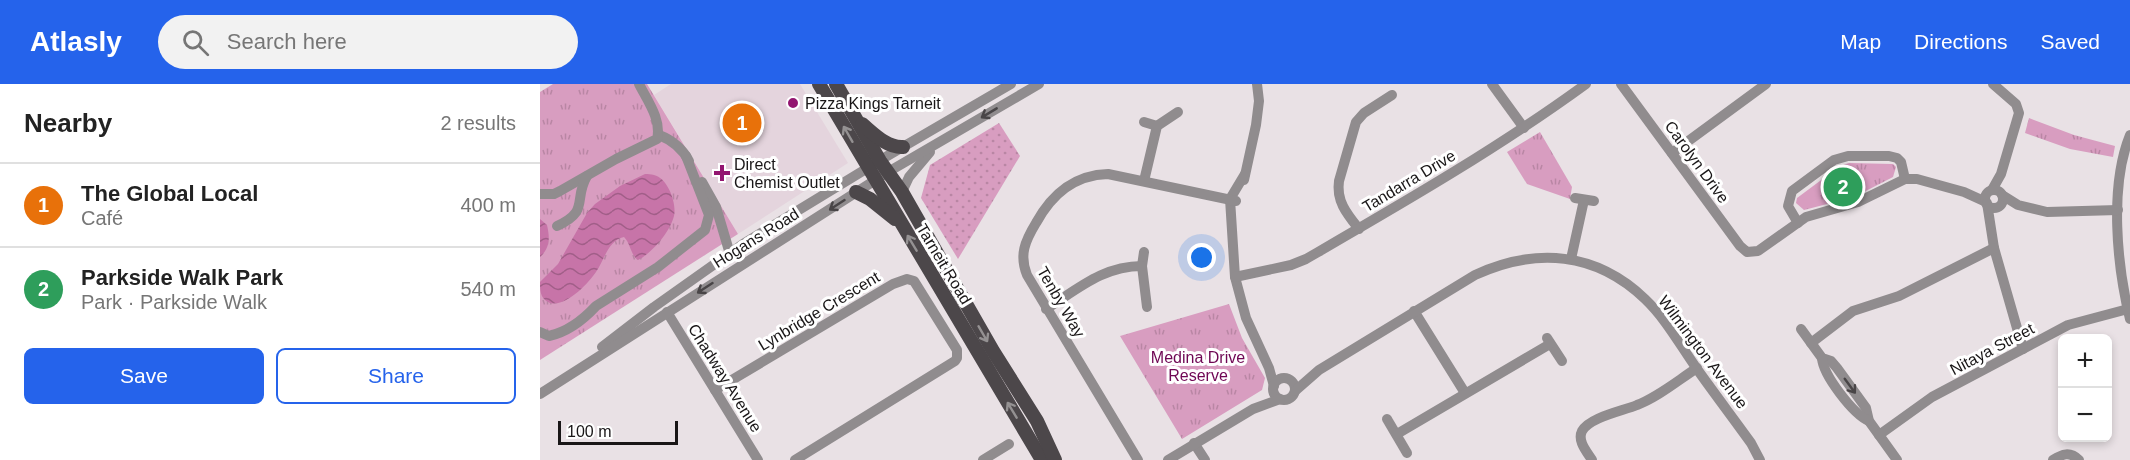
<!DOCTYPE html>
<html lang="en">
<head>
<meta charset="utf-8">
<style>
	:root { --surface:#fff; --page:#f2f2f2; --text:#222; --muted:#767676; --line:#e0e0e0; --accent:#2563eb }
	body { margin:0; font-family:Helvetica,sans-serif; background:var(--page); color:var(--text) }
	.controls { position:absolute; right:18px; bottom:18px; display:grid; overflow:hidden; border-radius:9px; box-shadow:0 3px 9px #0003 }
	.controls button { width:54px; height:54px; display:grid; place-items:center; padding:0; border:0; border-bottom:2px solid var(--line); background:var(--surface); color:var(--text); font:30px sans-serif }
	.scale { position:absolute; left:18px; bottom:15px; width:120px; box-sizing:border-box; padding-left:6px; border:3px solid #191617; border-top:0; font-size:16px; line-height:21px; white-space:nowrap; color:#191617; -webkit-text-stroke:4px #fff; paint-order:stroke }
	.you { position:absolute; left:662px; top:174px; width:21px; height:21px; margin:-15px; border:4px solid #fff; border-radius:50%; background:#1a73e8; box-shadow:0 0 0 9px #1a73e833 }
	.badge { display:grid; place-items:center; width:39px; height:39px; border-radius:50%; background:var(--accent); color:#fff; font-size:20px; font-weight:700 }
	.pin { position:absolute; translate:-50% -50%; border:3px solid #fff; box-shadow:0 2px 6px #0006 }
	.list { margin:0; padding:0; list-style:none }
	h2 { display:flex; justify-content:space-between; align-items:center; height:78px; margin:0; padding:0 24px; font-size:26px }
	h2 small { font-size:20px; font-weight:400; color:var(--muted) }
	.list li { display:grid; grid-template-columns:39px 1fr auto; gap:18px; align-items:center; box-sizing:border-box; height:84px; padding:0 24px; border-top:2px solid var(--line) }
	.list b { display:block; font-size:22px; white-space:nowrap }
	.list p { margin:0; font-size:20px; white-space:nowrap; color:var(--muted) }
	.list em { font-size:20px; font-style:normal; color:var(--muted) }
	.actions { display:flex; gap:12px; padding:18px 24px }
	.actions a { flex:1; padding:14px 0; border:2px solid var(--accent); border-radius:9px; text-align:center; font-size:21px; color:var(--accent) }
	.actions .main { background:var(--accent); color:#fff }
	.icon { flex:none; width:33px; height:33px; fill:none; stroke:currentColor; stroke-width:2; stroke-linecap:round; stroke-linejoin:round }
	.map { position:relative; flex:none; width:1590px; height:376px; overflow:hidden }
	header { display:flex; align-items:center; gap:36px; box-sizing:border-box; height:84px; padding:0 30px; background:var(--accent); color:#fff }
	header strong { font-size:28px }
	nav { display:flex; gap:33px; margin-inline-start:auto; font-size:21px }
	.search { width:420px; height:54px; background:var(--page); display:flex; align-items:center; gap:15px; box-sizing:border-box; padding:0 21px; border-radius:33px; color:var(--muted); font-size:22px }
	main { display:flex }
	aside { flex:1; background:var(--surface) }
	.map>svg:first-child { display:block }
</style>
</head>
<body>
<header>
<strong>Atlasly</strong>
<div class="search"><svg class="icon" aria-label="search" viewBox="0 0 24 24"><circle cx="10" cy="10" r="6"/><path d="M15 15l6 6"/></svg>Search here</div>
<nav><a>Map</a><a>Directions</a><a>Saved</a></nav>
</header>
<main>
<aside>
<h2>Nearby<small>2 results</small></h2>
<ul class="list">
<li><span class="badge" style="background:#e8710a">1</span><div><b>The Global Local</b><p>Café</p></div><em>400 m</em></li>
<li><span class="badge" style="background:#2e9e5b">2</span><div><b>Parkside Walk Park</b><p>Park · Parkside Walk</p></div><em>540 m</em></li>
</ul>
<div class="actions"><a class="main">Save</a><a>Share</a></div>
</aside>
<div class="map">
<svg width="1590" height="376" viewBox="0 0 1590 376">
	<defs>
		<pattern id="grass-dots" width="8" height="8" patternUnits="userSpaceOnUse" patternTransform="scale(1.5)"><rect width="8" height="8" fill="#d89dc0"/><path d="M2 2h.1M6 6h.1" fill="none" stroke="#b986a4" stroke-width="1.8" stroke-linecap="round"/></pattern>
		<pattern id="park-tufts" width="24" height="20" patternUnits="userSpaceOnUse" patternTransform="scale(1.5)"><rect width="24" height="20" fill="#d89dc0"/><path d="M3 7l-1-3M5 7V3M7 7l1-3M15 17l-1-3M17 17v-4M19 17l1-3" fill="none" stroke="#b986a4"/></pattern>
		<pattern id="water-waves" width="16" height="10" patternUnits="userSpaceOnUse" patternTransform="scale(1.5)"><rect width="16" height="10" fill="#c774a8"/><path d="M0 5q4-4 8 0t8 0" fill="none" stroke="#a15e88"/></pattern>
	</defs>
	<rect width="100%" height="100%" fill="#e9e1e5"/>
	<!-- built -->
	<polygon fill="#e4d4dd" points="131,0 260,0 308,79 198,150 114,11"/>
	<!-- grass -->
	<polygon fill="url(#grass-dots)" points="459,39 480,72 418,175 381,114 390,81"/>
	<!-- park -->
	<g fill="url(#park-tufts)">
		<polygon points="13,0 107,0 198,150 0,276 0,8"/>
		<polygon points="1489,34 1534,51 1575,62 1573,73 1530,65 1485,49"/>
		<polygon points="1000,48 1032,103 1030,115 987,100 967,68"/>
		<polygon points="1309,79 1353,80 1356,83 1353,93 1314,113 1264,126 1256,119 1257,114 1300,82"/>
		<polygon points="689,220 702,254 725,294 722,306 642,355 580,252"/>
	</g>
	<!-- water -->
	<g fill="url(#water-waves)">
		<path d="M105,90C108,90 111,90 114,91C128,94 137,120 134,132C130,148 112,169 98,176C90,170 91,160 84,153C68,156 64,177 56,188C48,200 23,226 8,218C0,214 0,206 0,198L18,180L47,129L55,120L80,102Z"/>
		<path d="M0,135L7,141C10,154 10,164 0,173Z"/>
	</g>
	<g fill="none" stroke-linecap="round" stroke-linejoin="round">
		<!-- minor -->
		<g stroke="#908c8e" stroke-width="10">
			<polyline points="952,0 984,44"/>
			<polyline points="1081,0 1200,162 1207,168 1218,167 1266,133 1318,118 1365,95 1377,95 1424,108 1446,118"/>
			<polyline points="604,38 617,42"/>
			<path d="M119,51C132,56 142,64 149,77"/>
			<path d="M1590,51C1569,103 1577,182 1590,235"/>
			<polyline points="1132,69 1226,0"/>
			<polyline points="705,90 690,115 695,193 706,234 729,284 734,302"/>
			<polyline points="704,96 716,41 719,17 717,0"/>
			<polyline points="604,97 617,42 638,28"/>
			<polyline points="162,98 176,123 190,170"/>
			<polyline points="1452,106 1461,90 1479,29 1476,20 1453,0"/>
			<circle cx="1454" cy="115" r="9"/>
			<polyline points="362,108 369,93 390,68"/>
			<path d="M0,110H14L20,107L76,75L117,55C122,36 107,16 99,0"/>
			<polyline points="1462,111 1478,121 1507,128 1578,126"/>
			<polyline points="1035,114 1054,117"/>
			<polyline points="1447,119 1454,164 1483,265"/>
			<polyline points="1258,139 1248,122 1252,107 1294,76 1308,72 1349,72 1357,74 1361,78 1365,95"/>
			<path d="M17,142C50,127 33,116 47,92"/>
			<path d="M819,145C807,130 796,117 799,97L816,38L824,29L852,11"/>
			<polyline points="604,168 602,182 607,223"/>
			<polyline points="1031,175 1044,116"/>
			<path d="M695,193L751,181L766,175C861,120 957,65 1046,0"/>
			<path d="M506,225C538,205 563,182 602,182"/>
			<polyline points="874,227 925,309"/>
			<polyline points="127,228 218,376"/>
			<polyline points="1261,245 1282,274 1291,277 1297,284 1326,324 1329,337 1357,376"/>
			<path d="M0,248L9,252C27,248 44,235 56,222L118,183L165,146L169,131L146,72"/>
			<polyline points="1007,254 1022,277"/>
			<polyline points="1271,259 1313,227 1359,212 1454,164"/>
			<polyline points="62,263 114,223 203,160 349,71 471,0"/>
			<path d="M1282,274C1283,291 1313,330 1329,337"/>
			<circle cx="744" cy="305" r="11"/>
			<polyline points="175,306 353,200 367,195 374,197 417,266 417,274 415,277 255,376"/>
			<path d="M755,307L779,286L935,191C996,163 1056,168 1105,215C1126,235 1140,261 1157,285C1174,309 1193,334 1211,359L1220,376"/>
			<polyline points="0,310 348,88 499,0"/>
			<polyline points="847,335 867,369"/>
			<polyline points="857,350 1010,260"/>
			<polyline points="1339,351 1392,313 1528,241 1588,225"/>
			<polyline points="654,359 665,376"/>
			<polyline points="443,376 469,360"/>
			<path d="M598,376L487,191C479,171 485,157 496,139C512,110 534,91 568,90L696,117"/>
			<polyline points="628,376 713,325 740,315"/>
			<path d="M1052,376C1047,368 1037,357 1042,347C1050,333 1083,327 1097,321C1118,313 1137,297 1157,284"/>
			<path d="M1513,376C1522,370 1530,367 1539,376"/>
		</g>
		<!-- major -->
		<g stroke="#4c474a" stroke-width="14">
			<polyline points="279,0 502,376"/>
			<polyline points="296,0 340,77 362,108 453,267 497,337 515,376"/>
			<path d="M322,40C334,50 347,64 363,63"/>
			<polyline points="316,108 330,115 355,135"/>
		</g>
	</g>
	<!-- one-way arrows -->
	<defs><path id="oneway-shaft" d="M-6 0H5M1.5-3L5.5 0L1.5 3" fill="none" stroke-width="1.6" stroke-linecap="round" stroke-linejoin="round" transform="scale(1.5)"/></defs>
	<g stroke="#494547">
		<use href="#oneway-shaft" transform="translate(449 29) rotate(149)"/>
		<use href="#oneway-shaft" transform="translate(297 121) rotate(147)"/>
		<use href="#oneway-shaft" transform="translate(165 204) rotate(147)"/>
		<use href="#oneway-shaft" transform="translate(1310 302) rotate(54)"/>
	</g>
	<g stroke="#949192">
		<use href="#oneway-shaft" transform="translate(308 50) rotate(-120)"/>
		<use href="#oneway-shaft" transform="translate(372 159) rotate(-121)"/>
		<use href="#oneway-shaft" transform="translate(443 250) rotate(60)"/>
		<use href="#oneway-shaft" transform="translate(472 326) rotate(-121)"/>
	</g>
	<!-- markers -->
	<g fill="#931570" stroke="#fff" stroke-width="2">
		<circle cx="253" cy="19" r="6"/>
		<path d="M179 80h6v6h6v6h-6v6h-6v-6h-6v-6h6z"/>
	</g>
	<g text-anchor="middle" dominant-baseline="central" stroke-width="6" stroke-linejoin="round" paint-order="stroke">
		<!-- poi labels -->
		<g font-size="16" fill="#191617" stroke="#fff" text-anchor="start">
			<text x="265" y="19">Pizza Kings Tarneit</text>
			<text x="194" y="80">Direct<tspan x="194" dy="18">Chemist Outlet</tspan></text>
		</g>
		<!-- street labels -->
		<g font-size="16" fill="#191617" stroke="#fff">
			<text transform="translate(1157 78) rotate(54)">Carolyn Drive</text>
			<text transform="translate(869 97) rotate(-31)">Tandarra Drive</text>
			<text transform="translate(216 154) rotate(-32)">Hogans Road</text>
			<text transform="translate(404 180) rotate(59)">Tarneit Road</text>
			<text transform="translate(521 218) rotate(60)">Tenby Way</text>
			<text transform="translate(279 227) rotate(-31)">Lynbridge Crescent</text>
			<text transform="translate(1452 265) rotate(-28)">Nitaya Street</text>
			<text transform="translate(1163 268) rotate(53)">Wilmington Avenue</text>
			<text transform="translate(185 294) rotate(58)">Chadway Avenue</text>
		</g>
		<!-- park labels -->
		<g font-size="16" fill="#6f0754" stroke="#fff">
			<text x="658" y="273">Medina Drive<tspan x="658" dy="18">Reserve</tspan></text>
		</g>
	</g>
</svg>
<div class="controls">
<button>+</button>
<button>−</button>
</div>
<div class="scale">100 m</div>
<div class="you"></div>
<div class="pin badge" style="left:202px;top:39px;background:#e8710a">1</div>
<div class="pin badge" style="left:1303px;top:103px;background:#2e9e5b">2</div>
</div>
</main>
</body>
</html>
